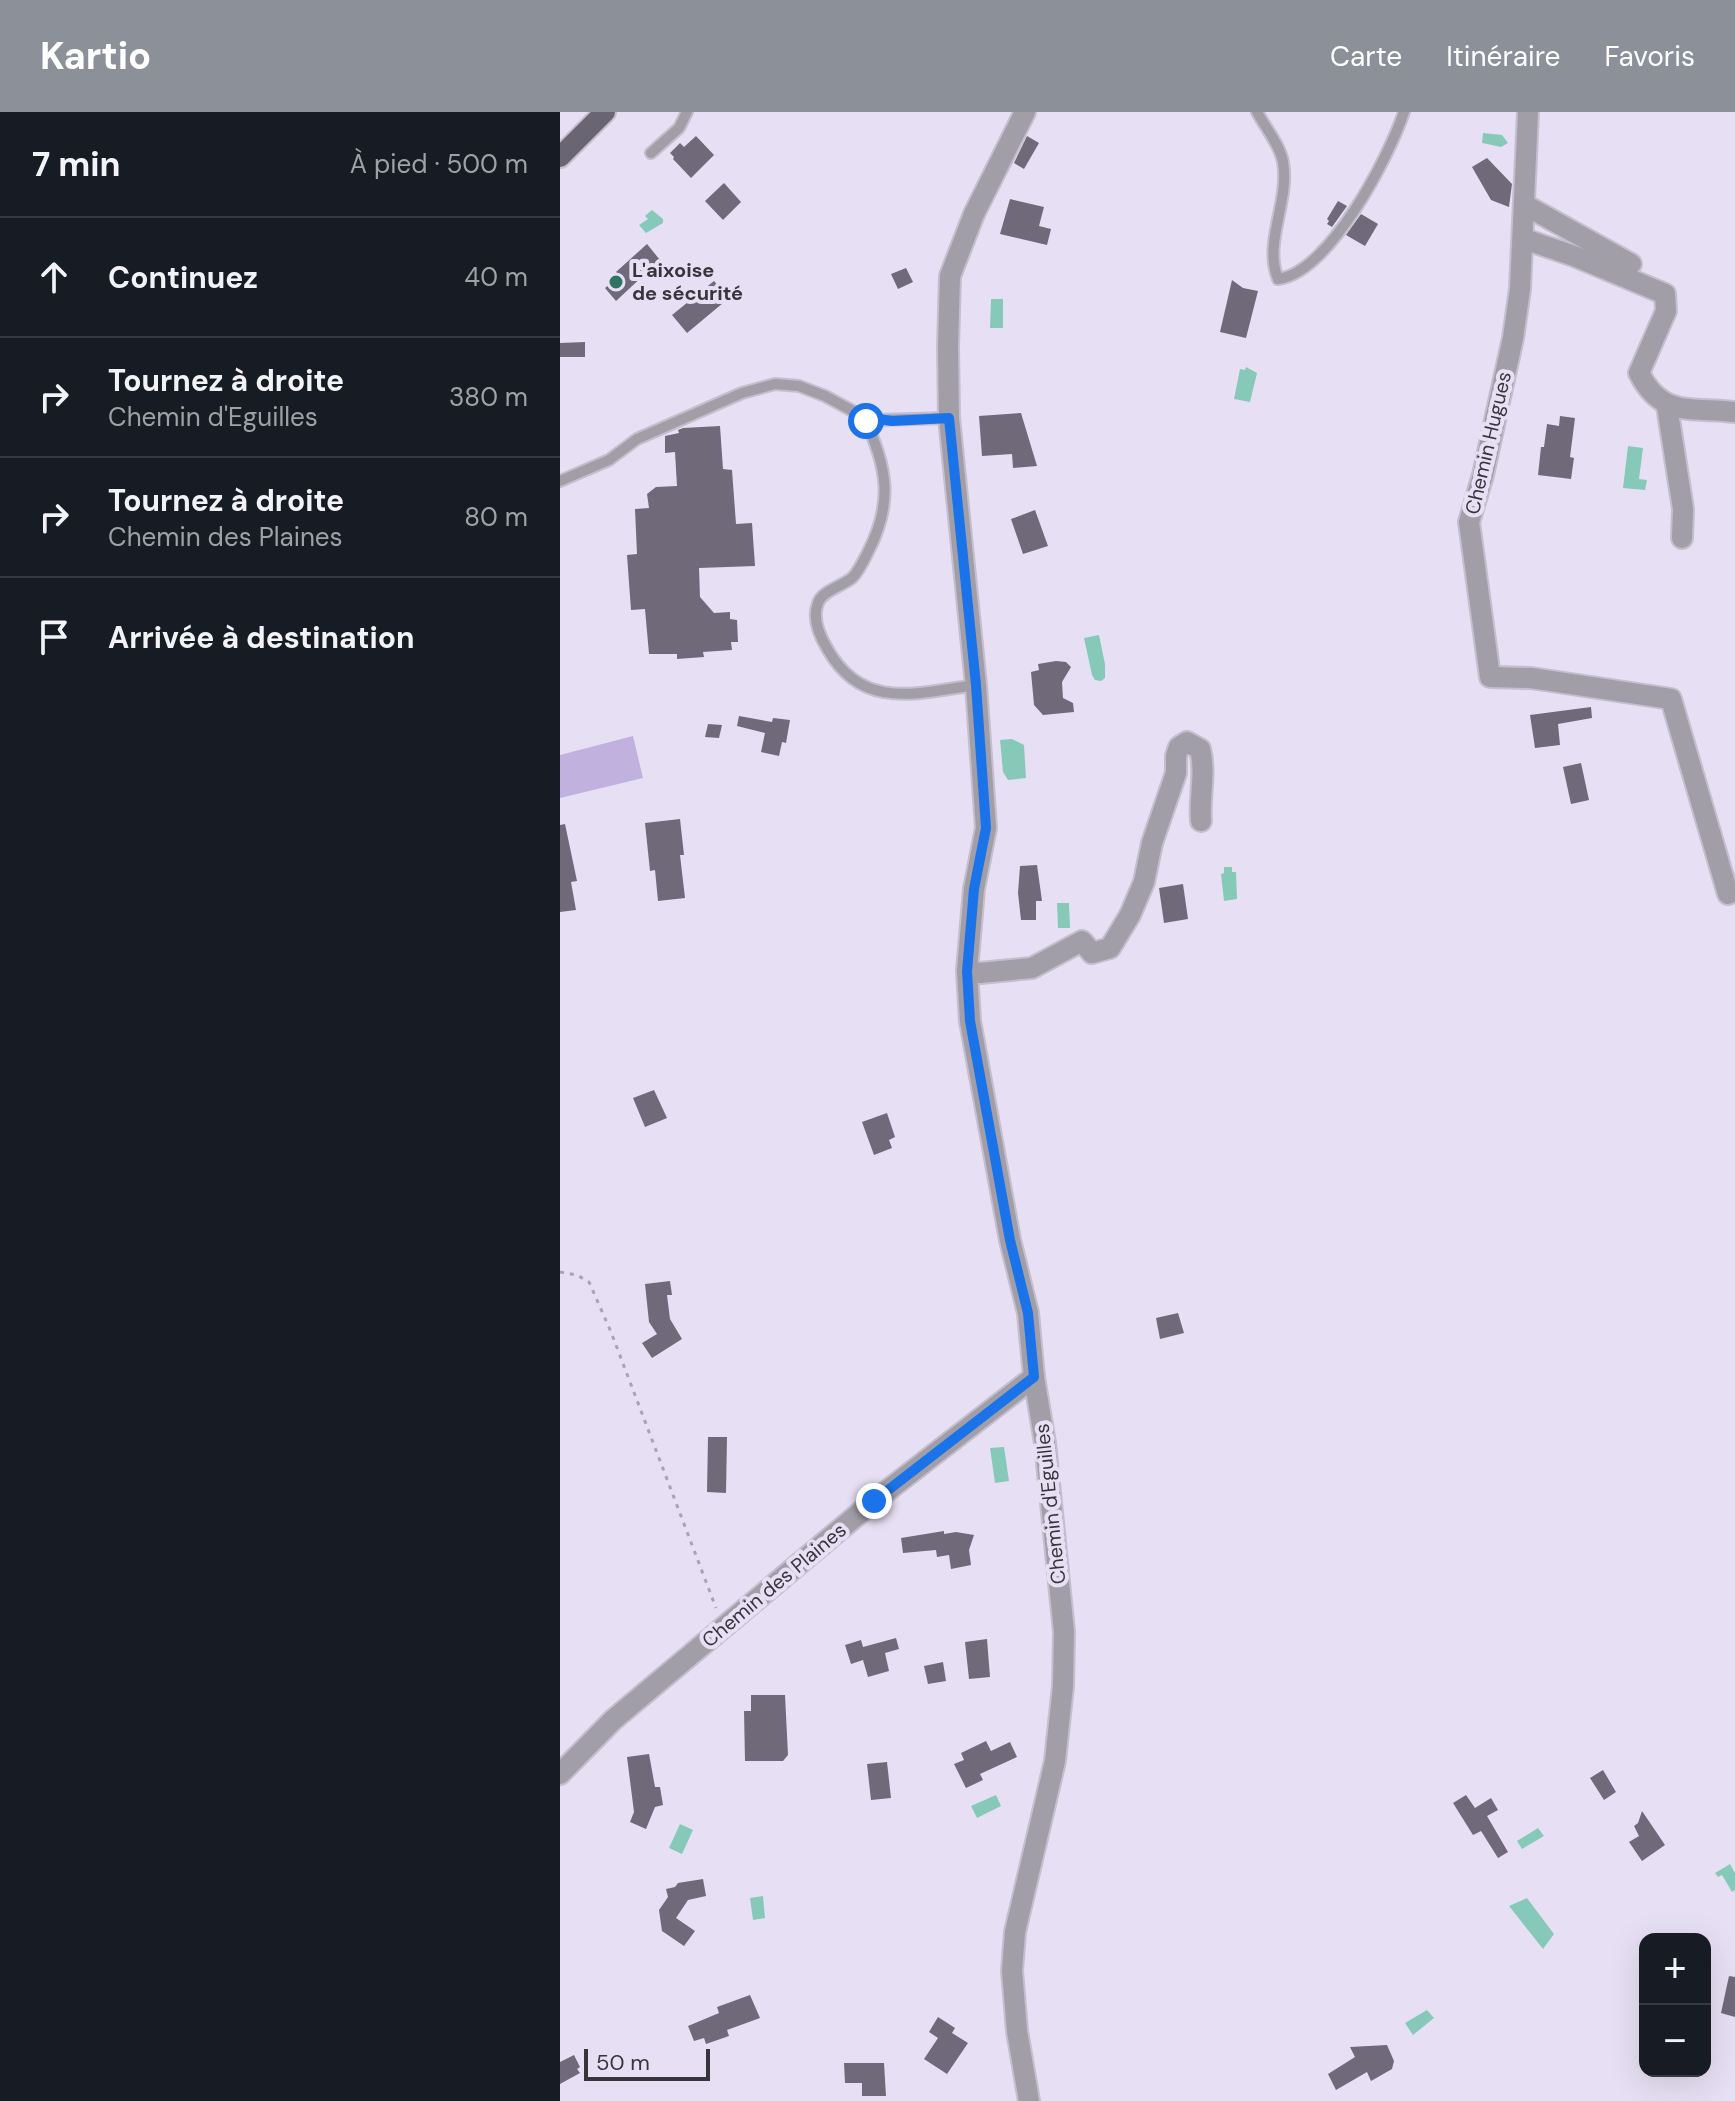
<!DOCTYPE html>
<html lang="fr">
<head>
<meta charset="utf-8">
<style>
	:root { --surface:#171b24; --page:#20242c; --text:#f1f3f6; --muted:#9ea1a6; --line:#363941; --accent:#8c9099 }
	body { margin:0; font-family:"DM Sans",sans-serif; background:var(--page); color:var(--text) }
	.controls { position:absolute; right:24px; bottom:24px; display:grid; overflow:hidden; border-radius:16px; box-shadow:0 8px 32px #0002 }
	.controls button { width:72px; height:72px; display:grid; place-items:center; padding:0; border:0; border-bottom:2px solid var(--line); background:var(--surface); color:var(--text); font:40px sans-serif }
	.scale { position:absolute; left:24px; bottom:20px; width:126px; box-sizing:border-box; padding-left:8px; border:4px solid #37353c; border-top:0; font-size:22px; line-height:28px; white-space:nowrap; color:#37353c; -webkit-text-stroke:6px #e7e0f4; paint-order:stroke }
	.stop { position:absolute; width:24px; height:24px; margin:-18px; border:6px solid #1a73e8; border-radius:50%; background:#fff }
	.stop.end { background:#1a73e8; border-color:#fff; box-shadow:0 2px 8px #0008 }
	.list { margin:0; padding:0; list-style:none }
	h2 { display:flex; justify-content:space-between; align-items:center; height:104px; margin:0; padding:0 32px; font-size:34px }
	h2 small { font-size:26px; font-weight:400; color:var(--muted) }
	.list li { display:grid; grid-template-columns:52px 1fr auto; gap:24px; align-items:center; box-sizing:border-box; height:120px; padding:0 32px; border-top:2px solid var(--line) }
	.list b { display:block; font-size:30px; white-space:nowrap }
	.list p { margin:0; font-size:26px; white-space:nowrap; color:var(--muted) }
	.list em { font-size:26px; font-style:normal; color:var(--muted) }
	.icon { flex:none; width:44px; height:44px; fill:none; stroke:currentColor; stroke-width:2; stroke-linecap:round; stroke-linejoin:round }
	.map { position:relative; flex:none; width:1175px; height:1989px; overflow:hidden }
	header { display:flex; align-items:center; gap:48px; box-sizing:border-box; height:112px; padding:0 40px; background:var(--accent); color:#fff }
	header strong { font-size:38px }
	nav { display:flex; gap:44px; margin-inline-start:auto; font-size:28px }
	main { display:flex }
	aside { flex:1; background:var(--surface) }
	.map>svg:first-child { display:block }
</style>
</head>
<body>
<header>
<strong>Kartio</strong>
<nav><a>Carte</a><a>Itinéraire</a><a>Favoris</a></nav>
</header>
<main>
<aside>
<h2>7 min<small>À pied · 500 m</small></h2>
<ul class="list">
<li><svg class="icon" aria-label="ahead" viewBox="0 0 24 24"><path d="M12 20V5M6 11l6-6 6 6"/></svg><div><b>Continuez</b></div><em>40 m</em></li>
<li><svg class="icon" aria-label="right" viewBox="0 0 24 24"><path d="M7 20v-9h11M14 6l5 5-5 5"/></svg><div><b>Tournez à droite</b><p>Chemin d'Eguilles</p></div><em>380 m</em></li>
<li><svg class="icon" aria-label="right" viewBox="0 0 24 24"><path d="M7 20v-9h11M14 6l5 5-5 5"/></svg><div><b>Tournez à droite</b><p>Chemin des Plaines</p></div><em>80 m</em></li>
<li><svg class="icon" aria-label="arrive" viewBox="0 0 24 24"><path d="M6 21V4h12l-3 4 3 4H6"/></svg><div><b>Arrivée à destination</b></div></li>
</ul>
</aside>
<div class="map">
<svg width="1175" height="1989" viewBox="0 0 1175 1989">
	<rect width="100%" height="100%" fill="#e7e0f4"/>
	<!-- green -->
	<polygon fill="#c1b1df" points="73,624 83,666 0,686 0,643"/>
	<!-- water -->
	<g fill="#87c9b9">
		<polygon points="923,21 942,23 948,31 941,35 922,31"/>
		<polygon points="92,98 103,107 103,111 86,121 79,113 88,107 85,104"/>
		<polygon points="431,187 443,187 443,216 430,216"/>
		<polygon points="686,255 697,261 690,290 674,287 680,257 685,258"/>
		<polygon points="1068,334 1083,336 1079,367 1087,368 1085,378 1063,376"/>
		<polygon points="539,523 545,552 545,566 541,569 535,568 532,563 524,526"/>
		<polygon points="452,627 464,633 466,666 448,668 443,660 440,628"/>
		<polygon points="664,755 672,755 672,760 676,760 677,787 664,789 661,762 664,761"/>
		<polygon points="497,791 509,791 510,816 498,816"/>
		<polygon points="444,1335 449,1369 435,1371 430,1336"/>
		<polygon points="436,1683 441,1694 417,1706 411,1694"/>
		<polygon points="120,1712 133,1718 122,1742 109,1736"/>
		<polygon points="978,1716 984,1724 962,1737 957,1729"/>
		<polygon points="1170,1752 1175,1761 1175,1778 1172,1780 1162,1763 1158,1765 1155,1761"/>
		<polygon points="203,1784 205,1806 193,1808 190,1786"/>
		<polygon points="967,1786 994,1822 983,1837 949,1794"/>
		<polygon points="867,1898 874,1906 853,1923 845,1911"/>
	</g>
	<!-- building -->
	<g fill="#6f697a">
		<polygon points="136,24 154,43 131,66 113,47 114,45 110,41 120,31 124,35"/>
		<polygon points="467,24 479,31 464,57 454,51"/>
		<polygon points="927,46 952,72 949,95 931,88 912,55"/>
		<polygon points="164,71 181,90 163,108 145,89"/>
		<polygon points="450,87 484,95 479,114 491,117 487,133 440,122"/>
		<polygon points="778,89 787,94 772,115 767,112 769,109 767,107"/>
		<polygon points="801,102 818,112 805,134 786,123"/>
		<polygon points="87,132 100,148 56,189 45,176 59,164 56,160"/>
		<polygon points="346,156 353,170 338,177 331,162"/>
		<polygon points="672,168 683,176 698,179 686,226 660,220"/>
		<polygon points="154,169 169,186 127,221 112,203"/>
		<polygon points="25,230 25,245 0,245 0,231"/>
		<polygon points="461,301 477,354 453,356 452,342 422,344 419,304"/>
		<polygon points="1000,304 1015,306 1010,345 1014,346 1011,367 978,363 981,335 984,335 987,312 999,314"/>
		<polygon points="160,314 163,357 172,358 176,412 192,411 195,454 139,456 140,485 154,501 170,500 170,507 177,508 178,530 171,530 172,538 143,540 144,545 117,547 117,542 89,542 85,497 71,498 67,443 77,442 75,397 89,396 87,382 96,375 117,374 115,340 105,341 105,324 119,321 118,318 123,316"/>
		<polygon points="475,398 488,434 463,442 451,407"/>
		<polygon points="496,549 506,550 511,555 502,570 503,586 513,591 514,600 483,603 474,593 471,560 479,558 478,552"/>
		<polygon points="1031,595 1032,606 998,612 1000,633 975,636 970,603"/>
		<polygon points="179,604 212,610 213,606 230,608 226,631 222,630 219,644 201,640 205,621 177,614"/>
		<polygon points="148,612 162,613 159,626 145,625"/>
		<polygon points="1021,651 1029,688 1011,692 1003,655"/>
		<polygon points="120,707 124,743 120,743 125,786 98,789 95,758 90,759 85,711"/>
		<polygon points="5,712 17,769 11,770 16,798 0,800 0,713"/>
		<polygon points="477,753 482,789 476,789 476,808 461,808 458,781 460,754"/>
		<polygon points="623,772 628,807 604,811 599,776"/>
		<polygon points="94,978 107,1006 85,1015 73,986"/>
		<polygon points="327,1001 335,1025 329,1028 332,1036 314,1043 302,1010"/>
		<polygon points="110,1169 112,1183 107,1183 110,1207 122,1227 92,1246 82,1231 97,1222 89,1210 85,1172"/>
		<polygon points="618,1201 624,1221 600,1227 596,1206"/>
		<polygon points="148,1325 167,1325 166,1381 147,1380"/>
		<polygon points="384,1419 384,1422 396,1420 414,1423 409,1438 411,1453 391,1457 389,1443 377,1445 376,1438 343,1441 341,1426"/>
		<polygon points="336,1526 339,1537 325,1541 329,1559 308,1565 303,1548 291,1552 285,1533 301,1528 303,1535"/>
		<polygon points="427,1527 430,1565 409,1567 405,1530"/>
		<polygon points="383,1550 386,1569 368,1572 364,1554"/>
		<polygon points="191,1583 225,1583 228,1643 223,1649 185,1649 184,1599 191,1599"/>
		<polygon points="426,1629 431,1639 450,1630 457,1645 420,1662 423,1668 406,1676 394,1652 404,1648 401,1641"/>
		<polygon points="89,1642 95,1675 100,1675 103,1693 95,1695 86,1717 70,1710 74,1700 67,1645"/>
		<polygon points="327,1650 331,1686 311,1688 307,1652"/>
		<polygon points="1043,1658 1056,1680 1044,1688 1030,1666"/>
		<polygon points="906,1683 915,1696 931,1686 938,1698 927,1704 948,1740 938,1746 921,1719 913,1723 893,1691"/>
		<polygon points="1082,1699 1105,1733 1082,1749 1069,1730 1079,1724 1074,1714 1078,1711"/>
		<polygon points="143,1767 146,1784 128,1788 116,1806 135,1819 124,1834 102,1819 99,1798 108,1785 106,1777 115,1775 118,1771"/>
		<polygon points="1169,1864 1175,1865 1175,1905 1161,1901"/>
		<polygon points="190,1883 200,1906 167,1918 169,1924 146,1932 144,1926 134,1929 128,1914 159,1901 157,1895"/>
		<polygon points="378,1905 395,1916 392,1921 408,1931 387,1962 364,1947 378,1926 369,1920"/>
		<polygon points="827,1933 834,1949 832,1957 811,1969 807,1960 776,1978 768,1962 795,1945 790,1935"/>
		<polygon points="14,1943 20,1955 17,1957 20,1961 0,1972 0,1950"/>
		<polygon points="284,1951 324,1951 326,1984 302,1984 302,1971 285,1971"/>
	</g>
	<g fill="none" stroke-linecap="round" stroke-linejoin="round">
		<defs>
			<g id="service">
				<path d="M697,0C705,15 720,33 723,50C730,89 703,131 718,167C769,161 829,45 844,0"/>
				<polyline points="91,41 119,16 127,0"/>
				<path d="M304,305C327,354 334,390 308,440C304,448 299,459 292,466C282,474 262,479 258,491C252,506 260,525 268,538C303,599 357,581 416,573"/>
				<polyline points="0,369 49,348 77,327 182,281 215,272 239,274 265,284 304,305 317,308 389,306"/>
			</g>
			<g id="minor">
				<polyline points="465,0 414,102 390,164 388,234 389,306 416,573 426,716 414,777 407,859 410,909 450,1128 468,1201 474,1265 485,1331 504,1520 503,1574 495,1649 455,1820 452,1859 457,1919 469,1989"/>
				<polyline points="968,0 960,177 953,226 923,363 909,410 930,565 971,566 1111,587 1168,782"/>
				<polyline points="965,93 1071,152"/>
				<path d="M964,127L1014,144L1105,182L1106,199L1079,261C1102,306 1130,295 1175,300"/>
				<polyline points="1107,294 1123,397 1122,426"/>
				<path d="M407,859L420,861L472,856L522,829L532,841L550,836L570,803L584,770L592,731L616,661V644L619,635L627,630L640,637C646,661 639,685 641,709"/>
				<polyline points="0,1662 53,1608 314,1389 474,1265"/>
			</g>
			<polyline id="primary" points="0,45 45,0"/>
		</defs>
		<!-- service casing -->
		<use href="#service" stroke="#c4becf" stroke-width="14"/>
		<!-- minor casing -->
		<use href="#minor" stroke="#c4becf" stroke-width="24"/>
		<!-- primary casing -->
		<use href="#primary" stroke="#c4becf" stroke-width="24"/>
		<!-- path -->
		<polyline stroke="#a9a3b3" stroke-width="3" stroke-dasharray="4 6" stroke-linecap="butt" points="0,1160 17,1163 29,1170 51,1220 156,1496"/>
		<!-- service -->
		<use href="#service" stroke="#a19ea7" stroke-width="10"/>
		<!-- minor -->
		<use href="#minor" stroke="#a19ea7" stroke-width="20"/>
		<!-- primary -->
		<use href="#primary" stroke="#6a6573" stroke-width="20"/>
	</g>
	<g fill="none" stroke-linecap="round" stroke-linejoin="round">
		<!-- route -->
		<polyline stroke="#1a73e8" stroke-width="10" points="306,309 304,305 332,309 389,306 416,573 426,716 414,777 407,859 410,909 450,1128 468,1201 474,1265 314,1389"/>
	</g>
	<!-- markers -->
	<circle fill="#2f7365" stroke="#e7e0f4" stroke-width="3" cx="56" cy="170" r="8"/>
	<g text-anchor="middle" dominant-baseline="central" stroke-width="8" stroke-linejoin="round" paint-order="stroke">
		<!-- poi labels -->
		<g font-size="20" font-weight="bold" fill="#37353c" stroke="#e7e0f4" text-anchor="start">
			<text x="72" y="158">L'aixoise<tspan x="72" dy="23">de sécurité</tspan></text>
		</g>
		<!-- street labels -->
		<g font-size="20" fill="#37353c" stroke="#e7e0f4">
			<text transform="translate(928 331) rotate(-77)">Chemin Hugues</text>
			<text transform="translate(490 1392) rotate(-96)">Chemin d'Eguilles</text>
			<text transform="translate(214 1473) rotate(-40)">Chemin des Plaines</text>
		</g>
	</g>
</svg>
<div class="controls">
<button>+</button>
<button>−</button>
</div>
<div class="scale">50 m</div>
<div class="stop" style="left:306px;top:309px"></div>
<div class="stop end" style="left:314px;top:1389px"></div>
</div>
</main>
</body>
</html>
